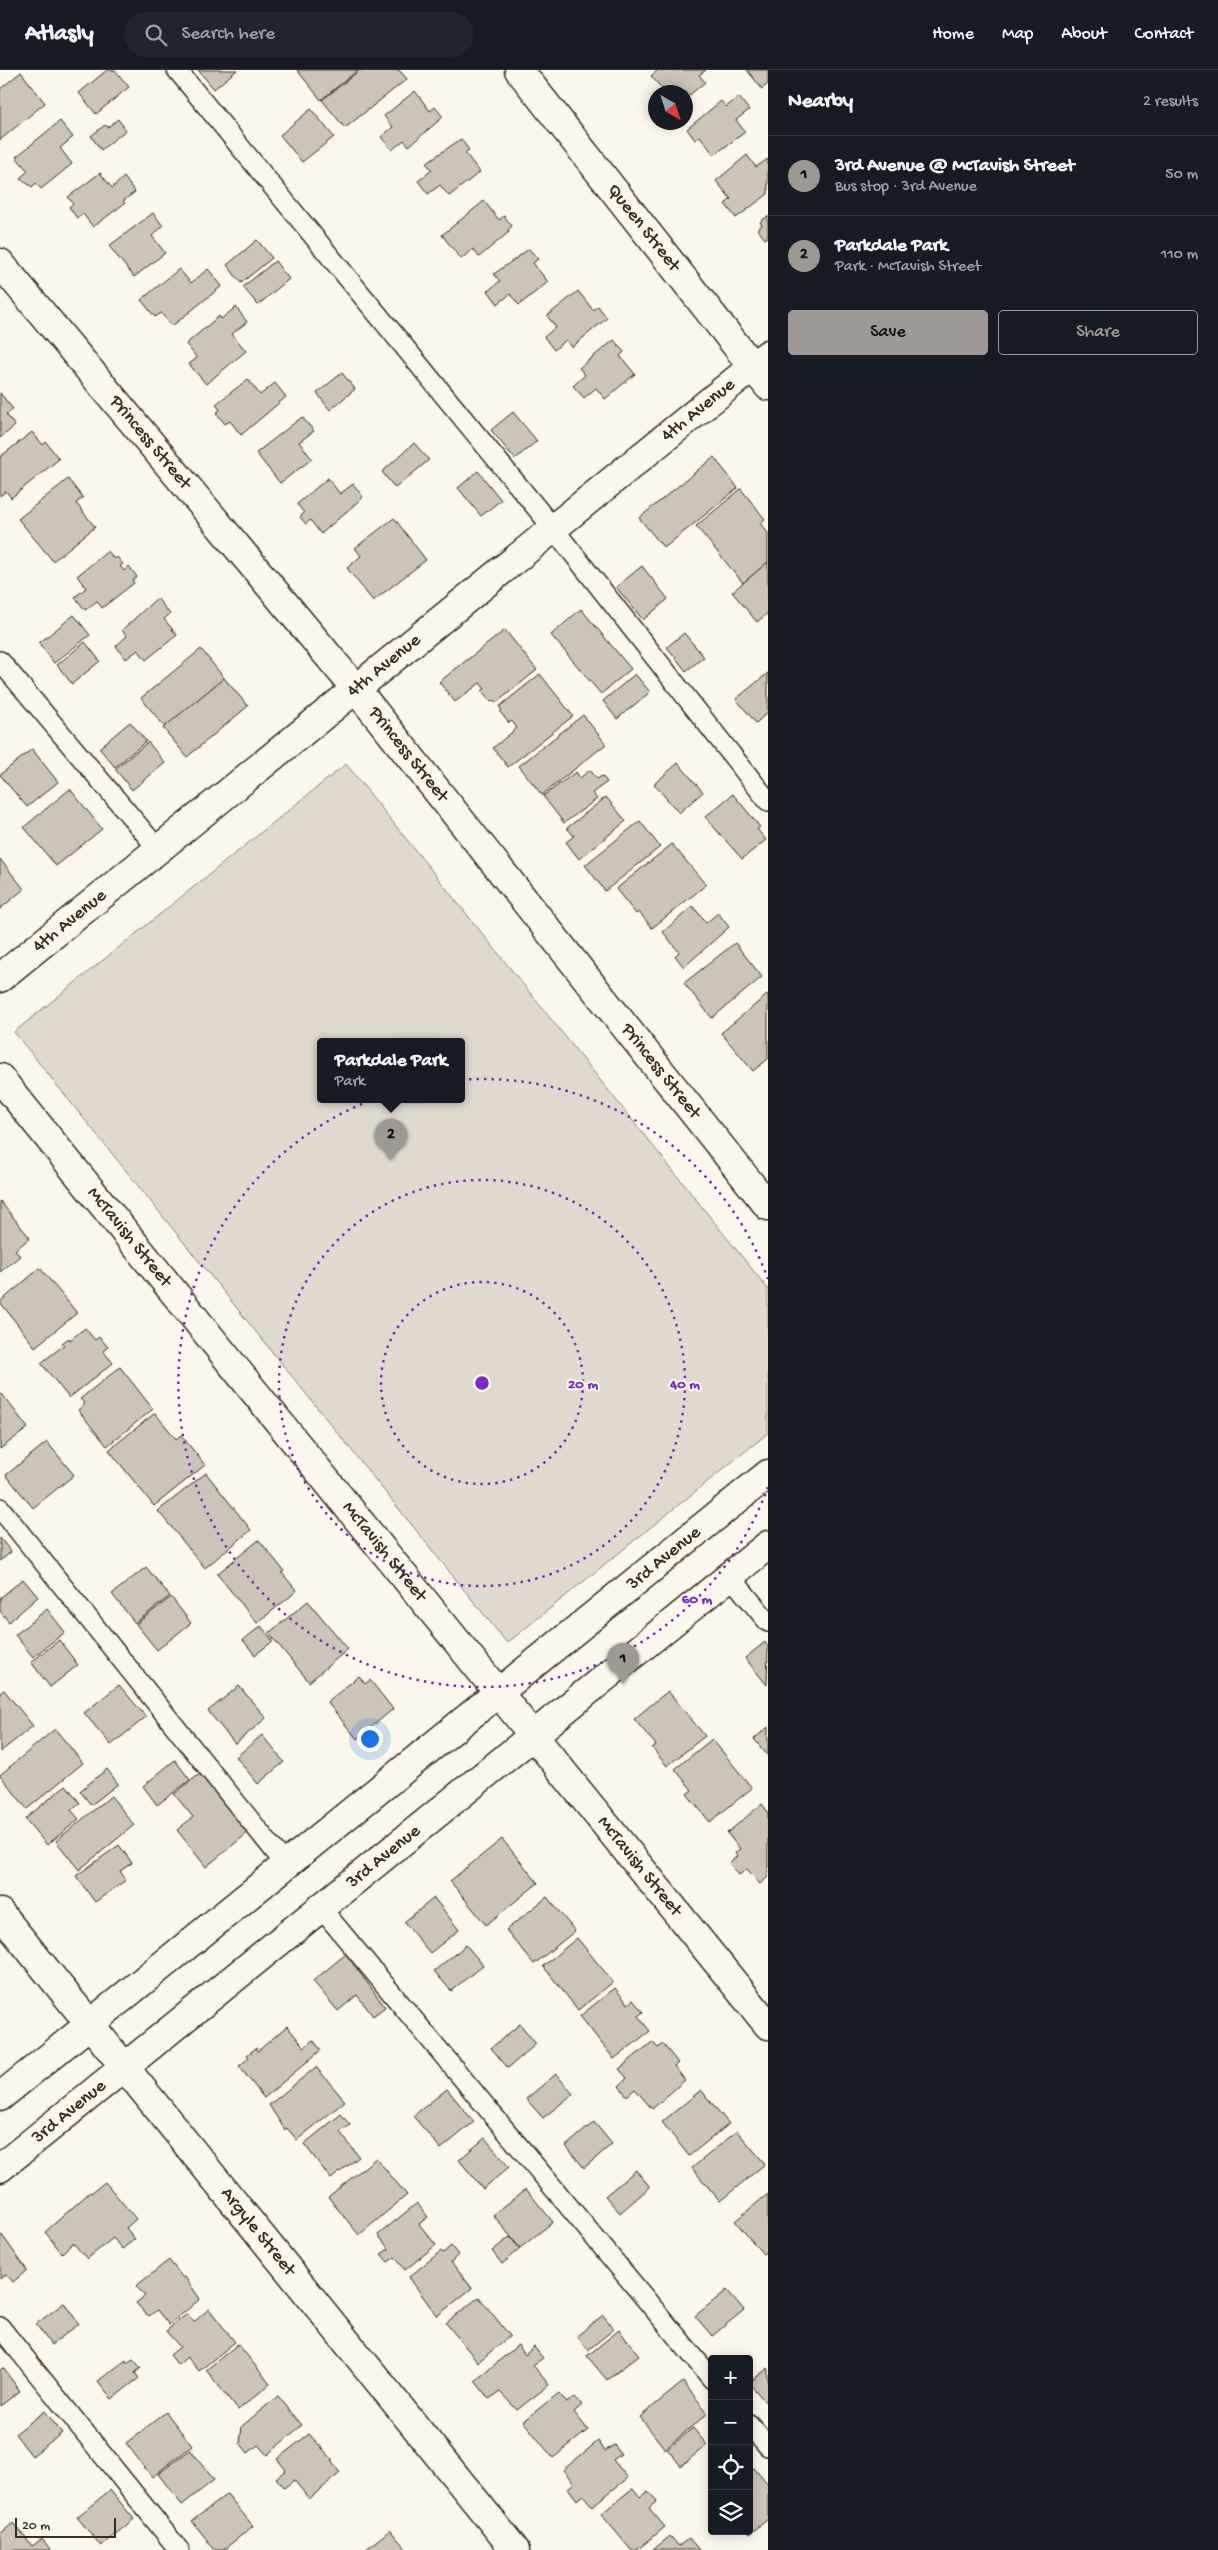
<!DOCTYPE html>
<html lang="en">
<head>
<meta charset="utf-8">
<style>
	:root { --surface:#171b24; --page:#20242c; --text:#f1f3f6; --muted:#9ea1a6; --line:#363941; --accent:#9f9995 }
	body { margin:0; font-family:"Gochi Hand",sans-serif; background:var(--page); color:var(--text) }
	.controls { position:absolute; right:15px; bottom:15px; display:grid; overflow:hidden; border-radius:5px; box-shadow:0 2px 12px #0003 }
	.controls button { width:45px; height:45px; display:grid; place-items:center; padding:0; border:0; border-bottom:1px solid var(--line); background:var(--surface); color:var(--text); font:25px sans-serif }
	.compass { position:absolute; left:648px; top:15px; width:45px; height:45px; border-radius:50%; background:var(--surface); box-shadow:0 2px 12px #0003; rotate:141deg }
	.scale { position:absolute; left:15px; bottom:12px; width:101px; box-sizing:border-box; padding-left:5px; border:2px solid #3b2a1e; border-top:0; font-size:14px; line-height:18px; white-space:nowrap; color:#3b2a1e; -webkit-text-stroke:4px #fbf7ec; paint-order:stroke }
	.you { position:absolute; left:369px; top:1668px; width:18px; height:18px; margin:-12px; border:4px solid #fff; border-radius:50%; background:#1a73e8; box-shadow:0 0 0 8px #1a73e833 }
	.badge { display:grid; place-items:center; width:32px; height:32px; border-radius:50%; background:var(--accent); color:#111; font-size:16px; font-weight:700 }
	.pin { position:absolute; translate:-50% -41px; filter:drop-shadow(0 1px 2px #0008) }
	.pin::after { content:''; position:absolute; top:26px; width:18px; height:15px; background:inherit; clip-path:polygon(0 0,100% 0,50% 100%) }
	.popup { position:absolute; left:317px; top:968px; width:148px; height:65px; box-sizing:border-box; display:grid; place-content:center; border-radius:5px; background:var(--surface); filter:drop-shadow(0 1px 4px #0005); font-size:16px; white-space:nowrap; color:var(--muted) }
	.popup b { font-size:19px; color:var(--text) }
	.popup::after { content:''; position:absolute; left:50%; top:100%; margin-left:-10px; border:10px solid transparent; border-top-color:var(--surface) }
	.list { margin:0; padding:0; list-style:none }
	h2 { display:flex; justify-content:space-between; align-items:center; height:65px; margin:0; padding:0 20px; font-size:21px }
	h2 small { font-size:16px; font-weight:400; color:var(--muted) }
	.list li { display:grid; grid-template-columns:32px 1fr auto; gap:15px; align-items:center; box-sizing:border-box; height:80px; padding:0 20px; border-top:1px solid var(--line) }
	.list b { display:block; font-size:19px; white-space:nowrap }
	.list p { margin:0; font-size:16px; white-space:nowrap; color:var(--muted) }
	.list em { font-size:16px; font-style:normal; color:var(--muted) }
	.actions { display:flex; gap:10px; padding:15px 20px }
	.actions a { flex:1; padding:11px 0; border:1px solid var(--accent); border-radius:5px; text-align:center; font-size:18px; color:var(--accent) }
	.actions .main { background:var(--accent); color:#111 }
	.icon { flex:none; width:28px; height:28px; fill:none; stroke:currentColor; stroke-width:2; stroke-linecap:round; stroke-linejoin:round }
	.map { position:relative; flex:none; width:768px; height:2480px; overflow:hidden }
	header { display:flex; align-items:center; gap:30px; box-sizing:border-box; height:70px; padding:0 25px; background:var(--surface); border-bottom:1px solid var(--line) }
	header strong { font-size:24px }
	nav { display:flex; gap:28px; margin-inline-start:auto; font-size:18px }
	.search { width:350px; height:45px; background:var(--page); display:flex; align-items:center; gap:12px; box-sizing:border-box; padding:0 18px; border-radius:28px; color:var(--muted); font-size:19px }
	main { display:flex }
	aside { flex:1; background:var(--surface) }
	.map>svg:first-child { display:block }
</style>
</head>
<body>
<header>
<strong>Atlasly</strong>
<div class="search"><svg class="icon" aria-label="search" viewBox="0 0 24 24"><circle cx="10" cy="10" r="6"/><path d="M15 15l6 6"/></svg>Search here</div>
<nav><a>Home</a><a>Map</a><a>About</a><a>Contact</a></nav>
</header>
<main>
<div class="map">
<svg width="768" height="2480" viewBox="0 0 768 2480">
	<rect width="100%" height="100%" fill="#fbf7ec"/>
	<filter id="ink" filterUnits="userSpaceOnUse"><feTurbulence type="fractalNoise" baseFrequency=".02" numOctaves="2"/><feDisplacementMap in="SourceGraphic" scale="10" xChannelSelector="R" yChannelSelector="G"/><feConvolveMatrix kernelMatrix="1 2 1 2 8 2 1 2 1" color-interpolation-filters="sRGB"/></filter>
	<g filter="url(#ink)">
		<!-- green -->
		<path fill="#dfd9ce" stroke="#8d8276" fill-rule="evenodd" d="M346,694L768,1219V1363L507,1573L14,962ZM321,971H461V1029H321Z"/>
		<!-- building -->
		<g fill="#ccc4b9" stroke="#3b2a1e">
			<polygon points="107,0 115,0 129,17 96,44 79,23"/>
			<polygon points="198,0 237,0 214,19"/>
			<polygon points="297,0 358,0 321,30"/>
			<polygon points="360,0 399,0 407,9 345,58 322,30"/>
			<polygon points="658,0 706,0 699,5 705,12 686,28 686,22 665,22 651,6"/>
			<polygon points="747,0 768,0 768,14 762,19"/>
			<polygon points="21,2 45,33 0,70 0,19"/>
			<polygon points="415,21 430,41 435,37 443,47 409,76 404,70 392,80 381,67 393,57 384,46"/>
			<polygon points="739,27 749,40 736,50 745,62 714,85 700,66 695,70 687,59 721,31 726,37"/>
			<polygon points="311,39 334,67 302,92 280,65"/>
			<polygon points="118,49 126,60 101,80 91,66 105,55 108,57"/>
			<polygon points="60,51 73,67 60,78 72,94 41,119 36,113 32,117 20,108 28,101 16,87"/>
			<polygon points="461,69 469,80 465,83 480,102 449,126 440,115 428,124 418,111 432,100 426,93"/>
			<polygon points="747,85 756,97 768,89 768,124 736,148 725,134 731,129 716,111"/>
			<polygon points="100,103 112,118 124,107 135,122 123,131 125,133 93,157 83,144 77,148 69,137 73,134 68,127"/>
			<polygon points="484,131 499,150 504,146 512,156 508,160 509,162 479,187 473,179 461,189 442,165"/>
			<polygon points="153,143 163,156 152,166 165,183 134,207 109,176"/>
			<polygon points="768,146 768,167 765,169 757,159 762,155 760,152"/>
			<polygon points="257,170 272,188 241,213 227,195"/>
			<polygon points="529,179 538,189 533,193 548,212 519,235 510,224 498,234 488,221 500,211 494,204"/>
			<polygon points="275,191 289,209 258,235 243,217"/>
			<polygon points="179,199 191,213 208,199 222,216 172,256 161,243 155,247 141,230"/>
			<polygon points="578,221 593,240 598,236 607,248 572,277 566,270 554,280 544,267 556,257 547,246"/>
			<polygon points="236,237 247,252 232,264 246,281 206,314 189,294 197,288 186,274 219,246 221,249"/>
			<polygon points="614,270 624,282 620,286 635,304 605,329 596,318 584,328 573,316 585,305 579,298"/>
			<polygon points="342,303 355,319 330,340 317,323"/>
			<polygon points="248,309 260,325 275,313 286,327 241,365 230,351 225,354 216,343 220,340 216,334"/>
			<polygon points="0,323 13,339 6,344 15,356 0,368"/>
			<polygon points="513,342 537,371 515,389 491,360"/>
			<polygon points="302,347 314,361 299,372 312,389 280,413 256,383"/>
			<polygon points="32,362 43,375 46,372 59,389 11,428 6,421 0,426 0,387"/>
			<polygon points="414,373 429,390 395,418 382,402"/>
			<polygon points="714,387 738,418 664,478 639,448"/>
			<polygon points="478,401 501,430 481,446 458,418"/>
			<polygon points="328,408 340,424 353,414 363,427 321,464 310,450 306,454 300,447 304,443 297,434"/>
			<polygon points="68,409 83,428 76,433 95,457 53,491 18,449"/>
			<polygon points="741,419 765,449 760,453 768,463 768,492 743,513 696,456"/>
			<polygon points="394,448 426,490 373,531 347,498 361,486 355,478"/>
			<polygon points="108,481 114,489 117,487 123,494 120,496 124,501 129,496 137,507 132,511 134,513 102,538 97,531 85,540 75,527 86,518 77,506"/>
			<polygon points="768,492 768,543 757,552 732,522"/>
			<polygon points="642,496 668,529 643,550 616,517"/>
			<polygon points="157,528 170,544 164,549 177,565 146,590 138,580 126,589 116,576 127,566 122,560"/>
			<polygon points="581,539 631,599 601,624 551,565"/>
			<polygon points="74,545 90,565 54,593 39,573"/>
			<polygon points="505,560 537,600 496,633 494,630 491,632 482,621 485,619 480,613 455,632 439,612"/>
			<polygon points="684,563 704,587 686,601 667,577"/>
			<polygon points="85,572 100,591 72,614 57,595"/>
			<polygon points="201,579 224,608 165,657 141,628"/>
			<polygon points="768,603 768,642 756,653 736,629"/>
			<polygon points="540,604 573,646 508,697 493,678 517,658 512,651 509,653 500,642 502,640 499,637"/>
			<polygon points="635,604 650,622 617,649 603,631"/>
			<polygon points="224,608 248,636 187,687 163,658"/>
			<polygon points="583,645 606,674 542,725 519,696"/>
			<polygon points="130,652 146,671 115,697 99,678"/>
			<polygon points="148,672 165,693 132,720 115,699"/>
			<polygon points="32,679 58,712 27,737 0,705"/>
			<polygon points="678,693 703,722 679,743 654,714"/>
			<polygon points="590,700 597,709 602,706 607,712 592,723 597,729 564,753 543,726 576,702 580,708"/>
			<polygon points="70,719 102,759 56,796 24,757"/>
			<polygon points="733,724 760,757 757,759 766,770 742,789 705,747"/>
			<polygon points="606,727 626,751 579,789 566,772 574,766 567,758"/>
			<polygon points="640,751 660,777 605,821 585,795"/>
			<polygon points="672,774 706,815 652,858 639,842 636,844 616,819"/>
			<polygon points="0,789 24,819 0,839"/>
			<polygon points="693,836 706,853 718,843 729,857 684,897 675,886 679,882 663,862"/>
			<polygon points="735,873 762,907 712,948 684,913"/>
			<polygon points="768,924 768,989 753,1001 721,963"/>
			<polygon points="0,1131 30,1168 15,1180 20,1186 0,1202"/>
			<polygon points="40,1198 77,1243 35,1277 0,1232"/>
			<polygon points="85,1258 95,1270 99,1267 108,1277 103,1281 113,1293 69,1328 41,1293 64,1275 62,1273 69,1268 70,1270"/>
			<polygon points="120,1297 153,1339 107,1376 78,1340 85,1334 80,1329"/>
			<polygon points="2,1324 28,1358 0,1379 0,1326"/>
			<polygon points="155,1343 176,1369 181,1365 205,1395 154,1436 109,1380"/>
			<polygon points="47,1372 74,1405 33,1438 6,1405"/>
			<polygon points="206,1403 251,1460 205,1498 158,1441"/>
			<polygon points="0,1468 11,1482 0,1491"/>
			<polygon points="259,1470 284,1501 282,1503 297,1521 257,1553 217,1504"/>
			<polygon points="146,1497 170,1526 135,1553 112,1524"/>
			<polygon points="23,1509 38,1527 9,1552 0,1541 0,1528"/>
			<polygon points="171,1527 191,1553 157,1580 136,1554"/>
			<polygon points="308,1531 348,1579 309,1612 269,1563"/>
			<polygon points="47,1539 65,1562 33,1587 15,1565"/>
			<polygon points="261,1556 273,1571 255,1585 243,1570"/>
			<polygon points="59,1570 78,1595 50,1617 31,1592"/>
			<polygon points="765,1572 768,1577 767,1615 745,1588"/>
			<polygon points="359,1606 365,1614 370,1610 393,1639 357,1669 327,1632"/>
			<polygon points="119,1615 146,1647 111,1675 84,1643"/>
			<polygon points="239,1616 266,1648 235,1674 208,1641"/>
			<polygon points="4,1620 33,1656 0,1682 0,1623"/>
			<polygon points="668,1621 705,1666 667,1696 652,1678 656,1675 634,1649"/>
			<polygon points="768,1657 768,1686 754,1669"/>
			<polygon points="55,1659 83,1693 27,1739 0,1705"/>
			<polygon points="262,1665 284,1692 258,1714 236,1687"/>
			<polygon points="712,1669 752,1718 710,1752 687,1724 692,1720 675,1699"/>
			<polygon points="175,1690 190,1710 157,1735 143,1716"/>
			<polygon points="107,1699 118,1714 91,1735 80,1721"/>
			<polygon points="201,1703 250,1761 206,1797 177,1760 193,1747 174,1724"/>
			<polygon points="66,1715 80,1733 71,1740 79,1749 47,1775 25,1749"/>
			<polygon points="111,1726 134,1755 79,1800 56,1771"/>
			<polygon points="762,1734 768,1742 768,1807 760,1814 747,1799 739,1805 729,1793 737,1786 735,1783 740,1779 727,1763"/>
			<polygon points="502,1769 538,1813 486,1855 450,1811"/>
			<polygon points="119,1775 132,1793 120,1801 126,1810 95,1832 76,1806"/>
			<polygon points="547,1827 575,1861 534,1894 506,1860"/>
			<polygon points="434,1828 459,1860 430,1883 404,1852"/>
			<polygon points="577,1868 613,1912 578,1940 543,1896"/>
			<polygon points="466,1875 483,1895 451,1921 434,1901"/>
			<polygon points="346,1884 385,1937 373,1946 357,1925 338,1941 313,1911"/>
			<polygon points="615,1918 628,1934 633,1930 643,1942 638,1946 650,1961 614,1989 580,1946"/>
			<polygon points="520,1954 536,1974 508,1998 491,1978"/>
			<polygon points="287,1956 304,1977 313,1970 321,1980 264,2028 239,1996 249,1988 247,1985 256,1978 258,1981"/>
			<polygon points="652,1972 658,1978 663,1974 678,1993 674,1996 685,2010 652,2039 635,2019 627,2026 619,2016 627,2008 619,1999"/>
			<polygon points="316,1997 345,2031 297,2070 287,2058 285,2060 269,2035"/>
			<polygon points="556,2004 573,2024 543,2048 526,2029"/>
			<polygon points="447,2019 474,2052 441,2079 413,2046"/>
			<polygon points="701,2020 729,2054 689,2086 662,2052"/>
			<polygon points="341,2044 350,2055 340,2062 359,2087 331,2109 304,2074"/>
			<polygon points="594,2052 612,2074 584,2098 566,2076"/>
			<polygon points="737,2061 765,2094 720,2131 692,2098"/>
			<polygon points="485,2068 509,2097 483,2119 459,2090"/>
			<polygon points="376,2088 407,2125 359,2165 328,2127"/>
			<polygon points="636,2100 650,2117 620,2143 605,2126"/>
			<polygon points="105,2112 136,2149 126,2158 135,2169 122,2179 113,2168 87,2189 73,2173 62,2183 45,2162 90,2122 91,2123"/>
			<polygon points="526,2119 553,2152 520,2178 493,2145"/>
			<polygon points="768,2124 768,2180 763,2184 735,2151"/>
			<polygon points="417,2133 428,2147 419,2154 436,2175 405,2200 395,2187 388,2192 381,2184 389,2179 378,2165"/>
			<polygon points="2,2165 27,2200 13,2212 6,2204 0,2209 0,2167"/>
			<polygon points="510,2167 520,2179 502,2194 492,2181"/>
			<polygon points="451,2176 458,2185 451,2192 472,2218 437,2246 409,2207 441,2181 443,2183"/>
			<polygon points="169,2190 183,2208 185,2207 200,2229 169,2255 157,2240 149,2246 145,2243 136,2233 145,2226 136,2216"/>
			<polygon points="727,2220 744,2240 712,2266 695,2246"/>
			<polygon points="479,2227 510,2266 478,2292 446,2253"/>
			<polygon points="64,2233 79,2254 51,2275 36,2254"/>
			<polygon points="209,2239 235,2272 199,2301 187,2287 178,2295 170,2285 180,2277 166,2261 187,2244 194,2252"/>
			<polygon points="603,2245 614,2259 588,2280 577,2266"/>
			<polygon points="619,2260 639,2285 607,2310 587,2286"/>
			<polygon points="238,2274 270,2314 238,2340 206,2300"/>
			<polygon points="518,2275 525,2285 534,2277 543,2288 533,2295 549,2315 517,2340 500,2322 489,2329 475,2311"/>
			<polygon points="133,2289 141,2298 135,2303 139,2308 112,2329 98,2311 126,2290 127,2293"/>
			<polygon points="3,2298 20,2321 0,2336 0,2300"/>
			<polygon points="768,2298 768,2335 749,2313"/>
			<polygon points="683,2312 708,2343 665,2379 640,2347"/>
			<polygon points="559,2323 567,2333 575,2327 582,2335 574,2342 588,2360 553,2388 523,2351"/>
			<polygon points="278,2326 302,2355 267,2385 258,2375 248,2383 240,2373 242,2356"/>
			<polygon points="45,2341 62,2363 32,2386 15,2364"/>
			<polygon points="166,2342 192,2376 152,2407 126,2373"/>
			<polygon points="693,2358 707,2375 681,2396 667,2379"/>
			<polygon points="309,2364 333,2390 331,2391 340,2403 309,2429 294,2410 284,2418 276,2408 286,2400 277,2389"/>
			<polygon points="598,2371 605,2381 614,2375 621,2384 613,2390 628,2408 592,2436 583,2425 577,2430 568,2418 574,2413 563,2400"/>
			<polygon points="190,2380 214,2410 182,2435 158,2404"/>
			<polygon points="754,2398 768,2415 768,2449 750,2464 747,2461 749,2461 749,2402"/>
			<polygon points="633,2418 640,2427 648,2421 657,2431 649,2438 665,2457 637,2480 631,2480 601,2444"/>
			<polygon points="110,2420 134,2449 101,2476 77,2447"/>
			<polygon points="227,2424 253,2456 223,2480 215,2480 192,2451"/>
			<polygon points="13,2453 32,2476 42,2469 51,2480 0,2480 0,2464"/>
			<polygon points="390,2460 407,2480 365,2480"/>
			<polygon points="670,2466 679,2476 689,2468 699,2480 653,2480"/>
		</g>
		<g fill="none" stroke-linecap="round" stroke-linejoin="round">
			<defs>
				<g id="service">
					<polyline points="177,0 553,458 768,731"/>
					<polyline points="0,591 158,779"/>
					<polyline points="0,1438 286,1795"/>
					<polyline points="730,1506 768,1552"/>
					<polyline points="321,1838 712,2309"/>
					<polyline points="0,2257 179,2480"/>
					<polyline points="749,2354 768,2376"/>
				</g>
				<g id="minor">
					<path id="s1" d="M519,0L768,316"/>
					<path id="s2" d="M0,193L356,619L768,1136"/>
					<path id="s3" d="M0,1008L768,1955"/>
					<path id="s4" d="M0,1843L515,2480"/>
					<path id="s5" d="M0,2027L768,1404"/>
					<path id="s6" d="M0,2098L768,1475"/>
				</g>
				<g id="tertiary">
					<path id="s7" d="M0,908L768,284"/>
				</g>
			</defs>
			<!-- service casing -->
			<use href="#service" stroke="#3b2a1e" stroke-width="22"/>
			<!-- minor casing -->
			<use href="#minor" stroke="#3b2a1e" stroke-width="31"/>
			<!-- tertiary casing -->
			<use href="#tertiary" stroke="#3b2a1e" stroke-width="31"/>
			<!-- service -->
			<use href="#service" stroke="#fbf7ec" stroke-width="19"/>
			<!-- minor -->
			<use href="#minor" stroke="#fbf7ec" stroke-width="28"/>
			<!-- tertiary -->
			<use href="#tertiary" stroke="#fbf7ec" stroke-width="28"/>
		</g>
	</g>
	<!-- distance rings -->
	<g fill="none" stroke="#7b2cbf" stroke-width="2.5" stroke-dasharray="2.5 5">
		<circle cx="482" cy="1313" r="101"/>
		<circle cx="482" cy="1313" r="203"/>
		<path d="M768 1417A304 304 0 1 1 768 1209"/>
	</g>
	<g text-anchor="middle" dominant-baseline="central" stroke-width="4" stroke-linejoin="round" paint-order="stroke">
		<!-- street labels -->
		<g font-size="19" fill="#3b2a1e" stroke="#fbf7ec">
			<text stroke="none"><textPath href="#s1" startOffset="201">Queen Street</textPath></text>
			<text stroke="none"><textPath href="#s7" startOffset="900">4th Avenue</textPath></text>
			<text stroke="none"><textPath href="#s2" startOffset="234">Princess Street</textPath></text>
			<text stroke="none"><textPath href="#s7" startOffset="495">4th Avenue</textPath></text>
			<text stroke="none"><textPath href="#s2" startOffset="639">Princess Street</textPath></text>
			<text stroke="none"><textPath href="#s7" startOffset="90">4th Avenue</textPath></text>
			<text stroke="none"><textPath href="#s2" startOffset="1044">Princess Street</textPath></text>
			<text stroke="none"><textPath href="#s3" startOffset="205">McTavish Street</textPath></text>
			<text stroke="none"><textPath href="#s3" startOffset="610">McTavish Street</textPath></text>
			<text stroke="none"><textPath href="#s5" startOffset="855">3rd Avenue</textPath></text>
			<text stroke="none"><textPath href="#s6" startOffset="494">3rd Avenue</textPath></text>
			<text stroke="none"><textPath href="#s3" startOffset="1015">McTavish Street</textPath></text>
			<text stroke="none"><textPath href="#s6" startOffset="89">3rd Avenue</textPath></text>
			<text stroke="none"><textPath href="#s4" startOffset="410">Argyle Street</textPath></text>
		</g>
	</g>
	<circle cx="482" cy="1313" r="8" fill="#7b2cbf" stroke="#fbf7ec" stroke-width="2.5"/>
	<g font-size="15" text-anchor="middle" font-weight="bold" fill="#7b2cbf" stroke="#fbf7ec" stroke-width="4" stroke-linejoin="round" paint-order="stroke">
		<text x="583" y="1318">20 m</text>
		<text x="685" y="1318">40 m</text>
		<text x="697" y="1533">60 m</text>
	</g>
</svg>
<div class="controls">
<button>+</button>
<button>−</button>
<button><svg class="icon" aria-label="locate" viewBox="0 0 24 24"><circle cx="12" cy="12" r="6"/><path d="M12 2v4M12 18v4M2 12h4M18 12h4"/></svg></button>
<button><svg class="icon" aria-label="layers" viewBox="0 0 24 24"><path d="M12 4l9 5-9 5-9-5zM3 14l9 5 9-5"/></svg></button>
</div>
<svg class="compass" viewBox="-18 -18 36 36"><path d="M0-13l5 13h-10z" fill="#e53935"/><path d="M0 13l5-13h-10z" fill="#9ea1a6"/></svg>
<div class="scale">20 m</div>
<div class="you"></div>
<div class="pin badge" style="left:623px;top:1614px">1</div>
<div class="pin badge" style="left:391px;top:1090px">2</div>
<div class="popup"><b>Parkdale Park</b>Park</div>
</div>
<aside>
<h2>Nearby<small>2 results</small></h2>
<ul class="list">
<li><span class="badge">1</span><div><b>3rd Avenue @ McTavish Street</b><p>Bus stop · 3rd Avenue</p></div><em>50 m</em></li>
<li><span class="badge">2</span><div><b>Parkdale Park</b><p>Park · McTavish Street</p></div><em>110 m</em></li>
</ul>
<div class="actions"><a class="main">Save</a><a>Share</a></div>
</aside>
</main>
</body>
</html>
